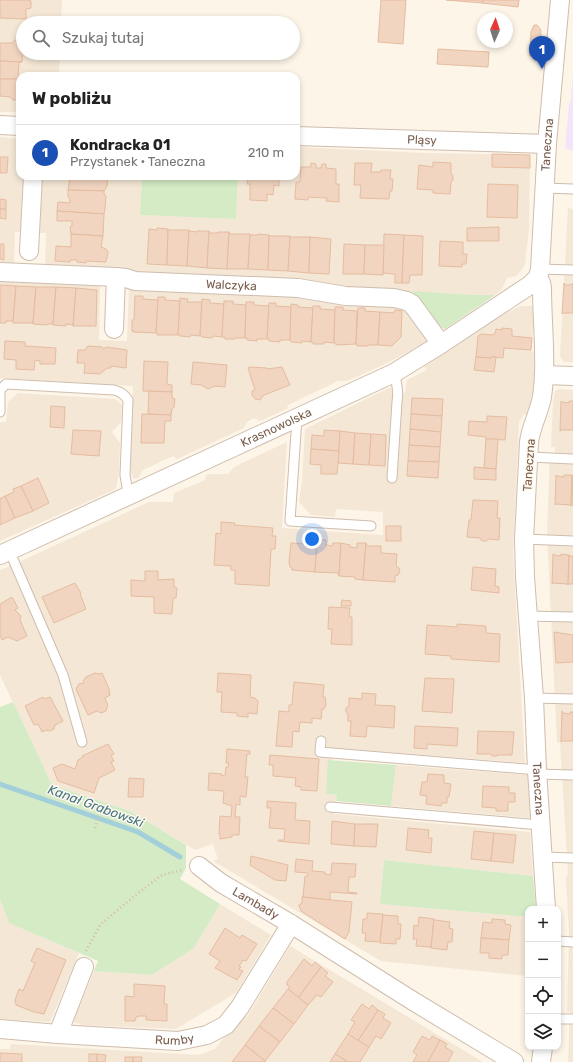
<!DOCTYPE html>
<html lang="pl">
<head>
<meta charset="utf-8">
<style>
	:root { --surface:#fff; --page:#f6f6f6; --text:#222; --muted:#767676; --line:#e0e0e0; --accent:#0b8043 }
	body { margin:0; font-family:Rubik,sans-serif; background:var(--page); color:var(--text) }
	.controls { position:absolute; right:12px; bottom:12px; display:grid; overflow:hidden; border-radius:8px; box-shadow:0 2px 6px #0003 }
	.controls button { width:36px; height:36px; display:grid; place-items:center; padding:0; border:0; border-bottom:1px solid var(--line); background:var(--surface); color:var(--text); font:20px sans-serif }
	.compass { position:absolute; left:477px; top:12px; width:36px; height:36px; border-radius:50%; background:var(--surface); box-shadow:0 2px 6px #0003; rotate:3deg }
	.you { position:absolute; left:312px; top:539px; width:14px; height:14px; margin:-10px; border:3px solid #fff; border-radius:50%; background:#1a73e8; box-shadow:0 0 0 6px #1a73e833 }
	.badge { display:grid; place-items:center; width:26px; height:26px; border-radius:50%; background:var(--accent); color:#fff; font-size:13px; font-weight:700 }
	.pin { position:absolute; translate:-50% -33px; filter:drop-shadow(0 1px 2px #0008) }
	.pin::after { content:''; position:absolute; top:21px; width:14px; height:12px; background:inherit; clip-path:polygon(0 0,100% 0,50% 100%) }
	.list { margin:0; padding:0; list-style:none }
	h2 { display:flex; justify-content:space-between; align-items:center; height:52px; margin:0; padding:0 16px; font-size:17px }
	h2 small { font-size:13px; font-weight:400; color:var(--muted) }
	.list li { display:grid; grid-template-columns:26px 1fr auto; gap:12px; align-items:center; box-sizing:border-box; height:56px; padding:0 16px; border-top:1px solid var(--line) }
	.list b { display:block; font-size:15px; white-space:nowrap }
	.list p { margin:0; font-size:13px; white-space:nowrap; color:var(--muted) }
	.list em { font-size:13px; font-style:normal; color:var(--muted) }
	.icon { flex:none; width:22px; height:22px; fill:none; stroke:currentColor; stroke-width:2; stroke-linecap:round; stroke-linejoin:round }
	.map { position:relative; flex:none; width:573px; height:1062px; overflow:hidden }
	.search { position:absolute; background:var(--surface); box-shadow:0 2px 6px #0003; left:16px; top:16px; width:284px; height:44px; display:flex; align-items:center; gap:10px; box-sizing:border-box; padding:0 14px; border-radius:22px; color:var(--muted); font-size:15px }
	.panel { position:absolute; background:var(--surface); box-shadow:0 2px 6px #0003; left:16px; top:72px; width:284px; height:108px; border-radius:12px }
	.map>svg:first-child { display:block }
</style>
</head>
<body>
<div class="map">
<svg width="573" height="1062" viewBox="0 0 573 1062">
	<rect width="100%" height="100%" fill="#fdf5e8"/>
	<!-- residential -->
	<g fill="#f4e7d6">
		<polygon points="0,0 62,0 61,23 23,23 23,53 60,53 59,76 20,76 20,112 0,112"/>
		<polygon points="0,137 20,139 19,172 20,176 23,176 21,232 15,232 14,267 0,266"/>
		<polygon points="296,147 424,153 530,155 529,228 525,265 517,276 507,278 502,289 495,295 472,295 45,269 46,233 40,233 42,176 142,176 140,215 236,219 238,176 296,176"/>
		<polygon points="568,208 573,209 573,362 564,362 560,356"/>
		<polygon points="0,277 97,281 100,288 99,340 127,341 129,288 134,285 403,304 426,337 426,342 401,356 381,366 347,381 338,381 288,405 287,409 260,421 254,418 247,422 244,428 177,459 173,456 143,470 139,477 134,479 130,471 133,386 0,378"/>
		<polygon points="520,306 533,306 535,310 531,350 534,352 534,390 530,416 524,414 519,422 513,553 525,763 334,748 333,760 329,760 326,794 337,795 334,814 530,832 533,876 384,860 380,904 528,917 528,976 381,961 213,861 218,859 213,844 195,850 130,811 52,785 0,675 0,570 10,566 22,594 31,591 19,562 149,502 173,502 174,493 205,480 206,475 209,474 228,474 234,467 287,442 282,528 383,535 383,512 336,509 335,517 311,515 299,502 302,482 305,429 391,387 393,395 405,393 407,380 427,370 424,367 492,321"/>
		<polygon points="559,389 573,390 573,1062 568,1062 570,1012 567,1012 569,934 566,878 568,873 560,743 557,742 547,533 550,453 555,453 555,447 551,447 553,400 555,391"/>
		<polygon points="18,393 115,399 122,405 121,422 112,432 120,443 119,473 116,489 0,541 0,422 6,422 8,402"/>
		<polygon points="396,765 528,775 530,818 391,806"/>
		<polygon points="0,899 9,923 79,953 50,1022 0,1019"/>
		<polygon points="220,904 271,935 236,993 176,1029 83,1025 73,1022 94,971 152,975 194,948"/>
		<polygon points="290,946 483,1062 0,1062 0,1049 10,1049 11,1044 199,1055 215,1049 242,1014 247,1017"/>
	</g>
	<!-- education -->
	<polygon fill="#f2e5f9" points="573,73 573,151 565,148 569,104 571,99"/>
	<!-- green -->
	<g fill="#d4ebc6">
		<polygon points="142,176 238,176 236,219 140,215"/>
		<polygon points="412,291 472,295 495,295 445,329 437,326"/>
		<polygon points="13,702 52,785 130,811 186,845 186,868 180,879 220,904 194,948 152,975 94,971 98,961 9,923 0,899 0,707"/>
		<polygon points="328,760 396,765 391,806 336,801 337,795 326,794"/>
		<polygon points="384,860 533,876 536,909 528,909 528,917 380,904"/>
	</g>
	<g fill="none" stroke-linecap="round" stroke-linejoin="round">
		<!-- stream -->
		<polyline stroke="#a2cfd9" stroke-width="5" points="0,784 138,832 180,857"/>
	</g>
	<!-- building -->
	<g fill="#f2d5c0" stroke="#e5bca0">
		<polygon points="0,0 28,0 31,1 31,8 26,9 26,19 0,18"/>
		<polygon points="381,0 406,0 403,44 378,42"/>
		<polygon points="446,0 483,0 482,3"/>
		<polygon points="483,0 519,0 518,7 482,3"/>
		<polygon points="534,25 537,25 541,30 540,56 530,56 531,32"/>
		<polygon points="15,40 19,40 23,44 22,62 0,61 0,43 12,43"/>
		<polygon points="438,49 489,52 488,67 437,64"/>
		<polygon points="0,61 22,62 19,62 18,79 20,79 0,79"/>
		<polygon points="0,79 20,79 20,97 16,100 13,100 10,97 0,96"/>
		<polygon points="492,154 530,155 530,168 492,167"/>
		<polygon points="0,157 8,157 7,173 0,173"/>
		<polygon points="433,162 451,163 451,173 453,176 453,180 451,182 450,194 433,193 433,190 417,189 419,165 433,167"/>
		<polygon points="311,163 316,164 316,168 321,168 322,164 326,164 326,168 336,169 336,184 339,184 339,202 326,201 327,198 308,197 308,200 295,199 296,182 300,182 301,167 311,167"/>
		<polygon points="355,163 372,163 371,172 381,172 381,170 391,170 390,179 393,179 392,191 390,191 389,199 360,198 361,185 354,185"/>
		<polygon points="58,176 108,176 107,186 104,191 68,190 70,177"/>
		<polygon points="248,176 279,176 279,186 274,185 273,195 267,194 267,201 250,200 250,184 247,184"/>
		<polygon points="488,184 518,185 517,218 487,217"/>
		<polygon points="68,190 104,191 104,194 106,196 105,209 104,214 57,211 58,202 70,203 70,199 68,197"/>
		<polygon points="0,199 6,200 6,209 0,209"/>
		<polygon points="0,209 6,209 6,219 0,218"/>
		<polygon points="57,211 104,214 103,236 71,234 70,227 72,226 72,221 57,221"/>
		<polygon points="499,227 499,241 467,241 467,228"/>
		<polygon points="157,228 168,229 167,265 147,264 149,229 157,230"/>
		<polygon points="168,229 169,230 189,230 187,266 167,265"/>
		<polygon points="189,230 189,231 197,232 197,231 209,231 207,268 187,266"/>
		<polygon points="209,231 210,233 218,233 218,232 229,232 227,269 207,268"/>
		<polygon points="229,232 230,234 250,234 248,269 227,269"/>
		<polygon points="71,234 103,236 101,247 106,249 108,252 106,262 86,261 86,263 77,262 77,260 70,260 70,262 55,261 56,246 71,247"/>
		<polygon points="250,234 250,235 258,235 258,234 269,235 268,270 248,269"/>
		<polygon points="384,234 404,235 402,283 395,283 395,274 383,273"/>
		<polygon points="269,235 270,236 290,236 288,271 268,270"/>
		<polygon points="404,235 423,236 422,275 410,275 409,283 402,283"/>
		<polygon points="290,236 290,237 310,237 309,273 288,271"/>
		<polygon points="310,237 331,239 329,274 309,273"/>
		<polygon points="440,241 463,242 463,254 467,254 466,264 462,264 462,267 439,266"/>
		<polygon points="0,244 4,244 4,260 0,259"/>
		<polygon points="344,244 365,245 364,274 343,274"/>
		<polygon points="365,245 384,245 383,275 364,274"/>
		<polygon points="564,283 564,285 571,285 571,284 573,284 573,313 563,313 562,314"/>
		<polygon points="0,285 16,286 13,321 6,321 6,323 0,323"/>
		<polygon points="16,286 36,287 33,323 13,323"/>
		<polygon points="36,287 56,287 53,325 53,324 47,324 47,325 33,324"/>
		<polygon points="56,287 76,288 73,326 73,325 66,324 66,326 53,325"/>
		<polygon points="76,288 97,290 96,326 73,326"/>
		<polygon points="135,296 143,296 143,299 158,300 156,333 133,332 133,330 132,331 132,320 134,320"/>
		<polygon points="158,297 165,297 165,300 180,301 178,335 157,335 158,334 156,333"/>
		<polygon points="180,298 188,299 187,302 202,302 200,336 191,335 190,337 180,336 180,335 178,335"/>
		<polygon points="202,299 210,300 210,303 224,304 222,337 213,336 212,338 202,337 202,336 200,336"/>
		<polygon points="224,301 233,301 233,304 246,305 245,338 235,338 235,339 225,339 225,337 222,337"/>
		<polygon points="246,302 254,302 254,305 269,306 267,339 257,339 257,341 247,340 247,338 245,338"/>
		<polygon points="269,303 276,303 276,306 291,307 290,340 280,340 280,342 269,341 269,339 267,339"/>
		<polygon points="291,304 298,305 298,307 313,308 311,342 302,341 302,343 291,342 291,341 290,340"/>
		<polygon points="313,306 320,306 320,309 335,310 334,343 324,342 324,344 313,344 313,342 311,342"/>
		<polygon points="335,307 343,307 343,310 357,311 356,344 336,345 336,343 334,343"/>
		<polygon points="358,308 365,308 365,311 380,312 378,345 368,345 368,346 357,346 357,344 356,344"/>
		<polygon points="395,310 402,311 401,337 392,346 378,345 380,312 394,313"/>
		<polygon points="502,328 512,329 512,336 532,338 531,350 504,348 503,358 492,357 491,358 476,357 478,336 481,334 493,335 493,334 495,334 496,329 502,330"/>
		<polygon points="5,341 25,342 25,346 56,348 55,364 40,364 40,361 35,360 34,370 16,369 16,360 4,359"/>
		<polygon points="88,346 102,347 104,349 106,347 127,350 126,368 111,366 111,368 107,368 100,374 85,373 84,374 85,363 77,363 78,350 85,350"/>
		<polygon points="476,357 491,358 492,357 496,357 494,372 474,370"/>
		<polygon points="144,361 168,362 167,384 172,385 172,392 143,391"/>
		<polygon points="193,362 227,365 225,387 215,386 208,389 201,385 191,384"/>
		<polygon points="250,367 267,368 267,369 282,367 290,385 264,395 260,400 255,399 252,395 252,391 255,390 248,368"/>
		<polygon points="149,391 172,392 172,398 175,399 174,407 172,409 171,415 148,414"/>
		<polygon points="412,398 443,399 442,416 411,414"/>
		<polygon points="561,401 562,402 569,403 569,401 573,401 573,430 562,430 560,431"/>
		<polygon points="51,406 65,407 64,428 50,427"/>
		<polygon points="142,414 171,415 171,421 165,421 164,443 141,443"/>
		<polygon points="411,414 442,416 441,432 410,429"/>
		<polygon points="487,416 507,417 505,440 486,439 486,437 468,435 469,421 487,422"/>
		<polygon points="410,429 441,432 440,447 409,445"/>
		<polygon points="73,430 101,431 99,456 71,454"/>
		<polygon points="324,430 340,431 339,451 311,449 312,435 324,436"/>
		<polygon points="340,431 355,433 353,464 338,463"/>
		<polygon points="355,433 371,434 369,465 353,464"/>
		<polygon points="371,434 386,435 385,466 369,465"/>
		<polygon points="486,439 498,439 496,469 484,468"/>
		<polygon points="409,445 440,447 439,462 408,461"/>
		<polygon points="311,449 339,451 337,474 321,474 321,465 310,464"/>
		<polygon points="408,461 439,462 438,478 407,476"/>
		<polygon points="474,467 496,469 496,480 474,479"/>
		<polygon points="556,475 557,476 564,477 564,475 572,475 571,506 570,505 556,504 555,505"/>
		<polygon points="572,475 573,505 571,505 571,506"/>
		<polygon points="38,478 49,503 33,511 21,486"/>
		<polygon points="21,486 33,511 15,518 5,496 14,492 13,489"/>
		<polygon points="5,496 15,518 0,525 0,499"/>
		<polygon points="473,500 498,501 497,518 500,518 499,540 489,539 486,541 482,541 480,538 467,537 469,520 471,520"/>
		<polygon points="221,522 235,523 234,525 273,528 272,536 276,536 275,549 271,549 269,586 235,584 235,570 231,570 231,566 214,565 216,533 221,534"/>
		<rect x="386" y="526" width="15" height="15"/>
		<polygon points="308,539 317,539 315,572 292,570 292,568 290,567 289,562 291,543 307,544"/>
		<polygon points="317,539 326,540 326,545 332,546 333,543 341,543 339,576 338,573 315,572"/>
		<polygon points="341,543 350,545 350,547 357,548 357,543 366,543 363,580 355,579 355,577 339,576"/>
		<polygon points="366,543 367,546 381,546 381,553 397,554 396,566 399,568 400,571 398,575 395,576 395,582 363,580"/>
		<polygon points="553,554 554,554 554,555 561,556 561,554 569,555 568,585 568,584 553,583 552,584"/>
		<polygon points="569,555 569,556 573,556 573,584 568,584 568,585"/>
		<polygon points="473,567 496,569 495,586 499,587 499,593 471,590"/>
		<polygon points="145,571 158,571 158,580 174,579 174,587 177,588 176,598 173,598 172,614 154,613 154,597 131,596 131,580 145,581"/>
		<polygon points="75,583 81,593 80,594 86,609 54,623 42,597"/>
		<polygon points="12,597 18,608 15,610 21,616 20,620 27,636 17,641 8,637 2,640 0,635 0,604"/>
		<polygon points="342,600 351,601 351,606 341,606"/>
		<polygon points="329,607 350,608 349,617 352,617 352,645 331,644 332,629 328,629"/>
		<polygon points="457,624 486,626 486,633 500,634 499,662 451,659 451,656 425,654 427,625 457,627"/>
		<polygon points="554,632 573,635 573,662 556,663"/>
		<polygon points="95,673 99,674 102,673 109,689 110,695 105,698 108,706 107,707 106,711 101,713 97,711 88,715 76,689 79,684 84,683 83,681 86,677"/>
		<polygon points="218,673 251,675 250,697 255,698 258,701 257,714 248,713 248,717 237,716 237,713 221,712 222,692 217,692"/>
		<polygon points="425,678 454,679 452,713 422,711"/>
		<polygon points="294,682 324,685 323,697 325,697 326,705 324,709 322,709 321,719 312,718 312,723 300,722 299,732 293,731 292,747 276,746 279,711 289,712 289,705 292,705"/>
		<polygon points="362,693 376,694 375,705 395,706 394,728 367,726 366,737 350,736 351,721 348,721 348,714 346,712 346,708 349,706 349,698 362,699"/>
		<polygon points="43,697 44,699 50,697 63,721 55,725 54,729 49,731 46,730 42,732 38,724 34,725 25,706"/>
		<polygon points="562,711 563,713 570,714 570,712 573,712 573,741 562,741 561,742"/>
		<polygon points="415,726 458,728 457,746 427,744 427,749 414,748"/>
		<polygon points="478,731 514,732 512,755 498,755 497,756 492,756 491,754 477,754"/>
		<polygon points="108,744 114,754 111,756 114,761 111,762 115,770 99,778 94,793 58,781 53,768 62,764 75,769 78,760 83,757 82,756"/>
		<polygon points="227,749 250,751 250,754 247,754 245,777 248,777 246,797 240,796 240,805 236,804 235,817 240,817 239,835 232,835 232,837 220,839 220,834 219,834 220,816 231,817 232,806 223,803 224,791 208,790 209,773 222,774 221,775 225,776 226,767 228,767 229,763 226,763"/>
		<polygon points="270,755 319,759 317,791 301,790 301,787 295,786 296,778 273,776 273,765 269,765"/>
		<polygon points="428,774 444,775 444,783 451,784 449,797 447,797 447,803 442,803 441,806 426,804 427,796 420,795 422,782 427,782"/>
		<polygon points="129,778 144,779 143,797 128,797"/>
		<polygon points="483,786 509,787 509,793 515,793 515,802 508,802 508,811 496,811 496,808 482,807"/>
		<polygon points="267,801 296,803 295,820 310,821 309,844 278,841 278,840 284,840 285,829 269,828 271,808 267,808"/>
		<polygon points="332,821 355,824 354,846 331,844"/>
		<polygon points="355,824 378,824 376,847 354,846"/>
		<polygon points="408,828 429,830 428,838 432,838 431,853 406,850"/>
		<polygon points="474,831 494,833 491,861 471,859"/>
		<polygon points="494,833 516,835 513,863 491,861"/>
		<polygon points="251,856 288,865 286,881 275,880 250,865"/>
		<polygon points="296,859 313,861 312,871 325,872 325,874 331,875 332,863 356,864 355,877 349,877 348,892 357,893 357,894 330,892 330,900 303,897 305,876 308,876 308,873 295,872"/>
		<polygon points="302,897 352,902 349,932 345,939 301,911 299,905 302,903"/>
		<polygon points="367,913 383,914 380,942 365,941 366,933 362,933 363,919 367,919"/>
		<polygon points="383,915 398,916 398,924 401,924 400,939 396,939 396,944 380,943"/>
		<polygon points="419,917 434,919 431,948 431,947 416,946 417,939 413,939 414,925 418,926"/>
		<polygon points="434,919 435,920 450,922 449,928 453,929 452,942 448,942 447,950 431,948"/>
		<polygon points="492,919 505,920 505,924 511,925 509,940 481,938 483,922 492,923"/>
		<polygon points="225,928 240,938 242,935 257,944 246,961 243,960 239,966 241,967 239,969 243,971 237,980 215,968 220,961 209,954"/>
		<polygon points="481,938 509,940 508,955 502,955 502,959 489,958 489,953 480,953"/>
		<polygon points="37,948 66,960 44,1014 34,1012 16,1005 15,1000 19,989 23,991 35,963 31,961"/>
		<polygon points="304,959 312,966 315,962 321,967 298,998 288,989 290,987 287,985 287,982"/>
		<polygon points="321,967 328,973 325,976 333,982 321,997 317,995 308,1005 298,998"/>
		<polygon points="134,984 165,986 164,1004 167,1004 167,1021 146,1020 146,1016 138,1016 138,1017 136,1017 135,1021 125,1021 125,996 134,997"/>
		<polygon points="288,989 308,1005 294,1024 273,1008"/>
		<polygon points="362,1004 369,1009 372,1005 378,1010 358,1041 348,1034 355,1022 351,1020"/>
		<polygon points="273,1008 294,1024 280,1042 259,1026"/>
		<polygon points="378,1010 385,1014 383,1018 391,1023 381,1039 376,1036 369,1047 358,1041"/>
		<polygon points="259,1026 280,1042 265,1061 245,1045"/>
		<polygon points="348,1034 369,1047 360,1062 348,1062 335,1054"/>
		<polygon points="422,1036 430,1040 432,1036 440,1040 428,1062 413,1062 417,1055 413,1052"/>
		<polygon points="440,1040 447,1044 445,1047 453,1052 448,1062 428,1062"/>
		<polygon points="245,1045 265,1061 265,1062 232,1062"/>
		<polygon points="0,1053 22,1054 22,1062 0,1062"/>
		<rect x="89" y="1054" width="8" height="8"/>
		<polygon points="97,1054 106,1055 105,1062 97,1062"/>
		<polygon points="335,1054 348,1062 330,1062"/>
		<rect x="125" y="1057" width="8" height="5"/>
		<polygon points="133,1057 142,1057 141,1062 133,1062"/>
	</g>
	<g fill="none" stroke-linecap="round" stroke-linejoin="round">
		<defs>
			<g id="lane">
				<polyline points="545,188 573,189"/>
				<polyline points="540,269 573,270"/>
				<path d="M0,412V390L6,384L114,390C121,392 124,394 128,400L125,475L127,487L130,495"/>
				<polyline points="297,418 290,521 371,526"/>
				<polyline points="529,457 573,459"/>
				<path d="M392,478L397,402C399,392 397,383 394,373"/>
				<polyline points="524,539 573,541"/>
				<polyline points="9,550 63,675 82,742"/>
				<polyline points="527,616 573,617"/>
				<polyline points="534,698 573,699"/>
				<polyline points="321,741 320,752 537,770"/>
				<polyline points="537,774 573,775"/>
				<polyline points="330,807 541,825"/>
				<polyline points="543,857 573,858"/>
				<polyline points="558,941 573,942"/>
				<polyline points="558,1019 573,1019"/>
			</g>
			<g id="street">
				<polyline points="0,125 20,126"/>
				<path id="s1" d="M296,136L547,144"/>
				<polyline points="29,251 33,176"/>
				<path id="s2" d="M0,272L116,277L126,278L135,281L298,288L346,296L394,298L407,301L412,304L441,344"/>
				<path id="s3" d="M538,277L541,283L542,288C542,322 547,364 542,397C539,413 531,426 529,442L524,539L525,577L534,698L537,770L546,909"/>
				<polyline points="114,329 116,277"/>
				<polyline points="544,375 573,376"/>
				<path id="s4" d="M0,555L394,373L441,344L530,285L538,277L540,269L547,144L560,0"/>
				<path id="s5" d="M199,866L221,883L291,924L413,1001L514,1062"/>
				<path id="s6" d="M0,1029L58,1034L178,1041L207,1035L226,1025L240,1007L291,924"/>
				<polyline points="58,1034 84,967"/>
				<polyline points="541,1062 543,1047"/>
			</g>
		</defs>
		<!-- lane casing -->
		<use href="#lane" stroke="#cfbdad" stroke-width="11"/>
		<!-- street casing -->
		<use href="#street" stroke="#cfbdad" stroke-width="20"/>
		<!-- path -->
		<g stroke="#d8b8a2" stroke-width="2.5" stroke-dasharray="1 3" stroke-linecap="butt">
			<polyline points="95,828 102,807"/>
			<polyline points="86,951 100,925 138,893 162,875 183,870"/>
		</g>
		<!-- lane -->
		<use href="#lane" stroke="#fff" stroke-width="9"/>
		<!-- street -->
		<use href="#street" stroke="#fff" stroke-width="18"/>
	</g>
	<g text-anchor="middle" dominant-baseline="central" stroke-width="3" stroke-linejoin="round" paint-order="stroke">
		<!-- street labels -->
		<g font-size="12" fill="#785c4b" stroke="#fff9ef">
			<text stroke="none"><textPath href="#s1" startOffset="126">Pląsy</textPath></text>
			<text stroke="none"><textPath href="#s4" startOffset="740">Taneczna</textPath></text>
			<text stroke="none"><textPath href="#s2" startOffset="232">Walczyka</textPath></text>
			<text stroke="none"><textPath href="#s4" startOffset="304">Krasnowolska</textPath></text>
			<text transform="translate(529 465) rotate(-86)">Taneczna</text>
			<text stroke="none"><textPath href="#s3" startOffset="515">Taneczna</textPath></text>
			<text stroke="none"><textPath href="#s5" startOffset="68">Lambady</textPath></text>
			<text stroke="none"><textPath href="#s6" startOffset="175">Rumby</textPath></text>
		</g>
		<!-- water labels -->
		<g font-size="13" font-style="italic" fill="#427783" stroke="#fff9ef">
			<text transform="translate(96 806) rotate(20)">Kanał Grabowski</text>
		</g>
	</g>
</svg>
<div class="controls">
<button>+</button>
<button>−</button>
<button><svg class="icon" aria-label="locate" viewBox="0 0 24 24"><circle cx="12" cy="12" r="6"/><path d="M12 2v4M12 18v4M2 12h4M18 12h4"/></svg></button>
<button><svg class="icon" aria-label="layers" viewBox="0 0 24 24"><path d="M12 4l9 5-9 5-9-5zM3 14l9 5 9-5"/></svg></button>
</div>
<svg class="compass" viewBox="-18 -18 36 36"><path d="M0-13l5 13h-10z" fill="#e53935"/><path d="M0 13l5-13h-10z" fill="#767676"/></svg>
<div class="you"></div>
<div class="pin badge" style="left:542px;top:69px;background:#1a4fb4">1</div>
<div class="search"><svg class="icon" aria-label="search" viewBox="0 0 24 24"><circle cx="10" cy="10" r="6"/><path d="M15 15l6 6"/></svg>Szukaj tutaj</div>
<section class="panel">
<h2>W pobliżu<small></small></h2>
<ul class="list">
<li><span class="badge" style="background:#1a4fb4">1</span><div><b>Kondracka 01</b><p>Przystanek · Taneczna</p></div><em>210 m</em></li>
</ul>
</section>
</div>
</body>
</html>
